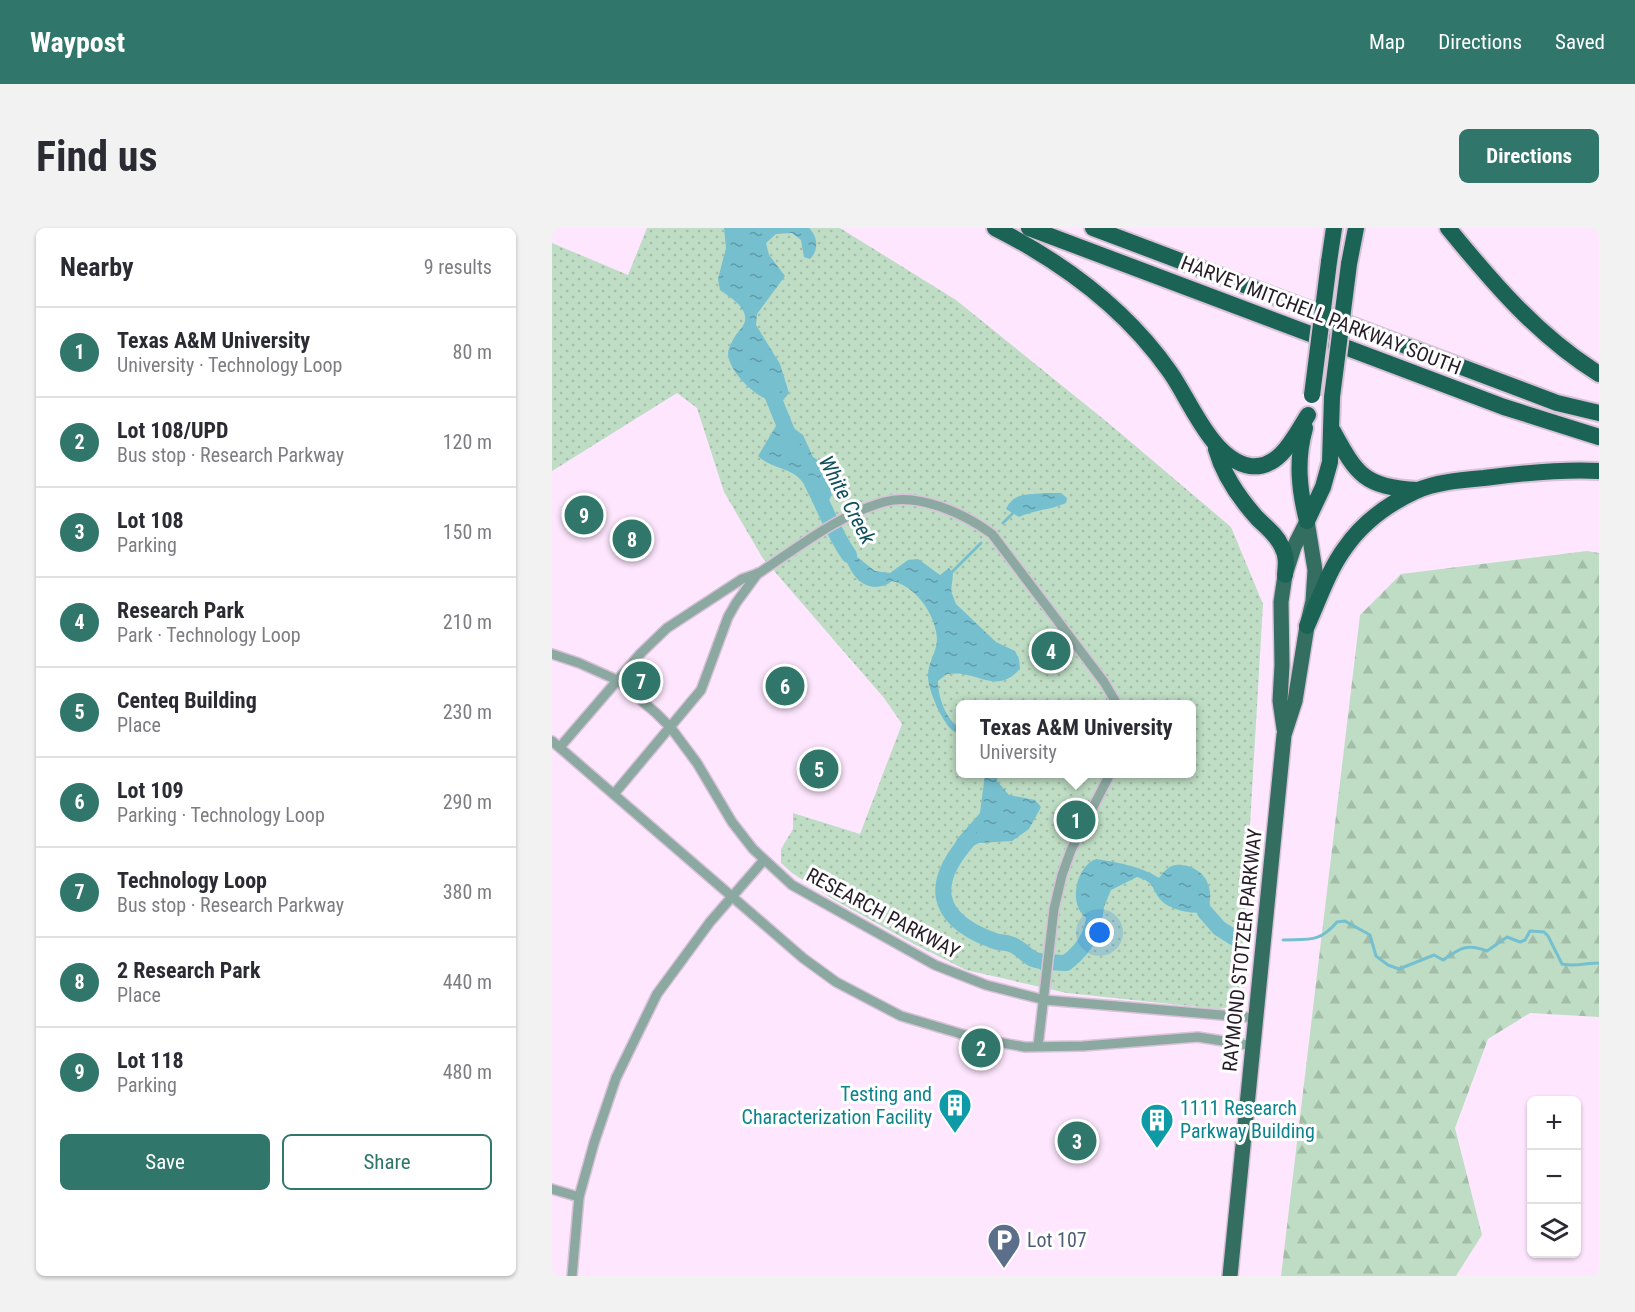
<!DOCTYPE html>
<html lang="en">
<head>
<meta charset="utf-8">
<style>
	:root { --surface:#fff; --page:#f2f2f3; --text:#2b2b33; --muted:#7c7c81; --line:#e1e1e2; --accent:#31766a }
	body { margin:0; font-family:"Roboto Condensed",sans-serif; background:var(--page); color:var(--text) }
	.controls { position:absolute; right:18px; bottom:18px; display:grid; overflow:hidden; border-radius:9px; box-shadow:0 2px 4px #0004 }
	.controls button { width:54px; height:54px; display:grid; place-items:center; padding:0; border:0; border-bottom:2px solid var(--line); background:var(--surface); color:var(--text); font:30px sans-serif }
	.you { position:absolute; left:548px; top:705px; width:21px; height:21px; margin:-15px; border:4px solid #fff; border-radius:50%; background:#1a73e8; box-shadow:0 0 0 9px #1a73e833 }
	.badge { display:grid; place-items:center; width:39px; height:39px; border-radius:50%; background:var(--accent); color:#fff; font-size:20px; font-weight:700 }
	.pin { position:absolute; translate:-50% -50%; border:3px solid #fff; box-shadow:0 2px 6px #0006 }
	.popup { position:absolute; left:404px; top:472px; width:240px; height:78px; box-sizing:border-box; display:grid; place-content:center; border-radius:9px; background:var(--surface); filter:drop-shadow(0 2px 4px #0005); font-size:20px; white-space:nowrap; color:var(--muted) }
	.popup b { font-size:22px; color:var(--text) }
	.popup::after { content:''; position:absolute; left:50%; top:100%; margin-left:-12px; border:12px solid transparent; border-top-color:var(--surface) }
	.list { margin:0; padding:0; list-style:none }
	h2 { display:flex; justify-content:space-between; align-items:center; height:78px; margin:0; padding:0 24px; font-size:26px }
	h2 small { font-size:20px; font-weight:400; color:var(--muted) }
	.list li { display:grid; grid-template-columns:39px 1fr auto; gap:18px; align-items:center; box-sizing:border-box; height:90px; padding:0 24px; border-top:2px solid var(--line) }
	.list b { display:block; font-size:22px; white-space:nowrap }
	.list p { margin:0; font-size:20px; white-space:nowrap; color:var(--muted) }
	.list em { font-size:20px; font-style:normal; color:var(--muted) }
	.actions { display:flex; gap:12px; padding:18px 24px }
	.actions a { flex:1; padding:14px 0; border:2px solid var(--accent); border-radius:9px; text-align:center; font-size:21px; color:var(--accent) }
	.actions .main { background:var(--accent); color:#fff }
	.icon { flex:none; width:33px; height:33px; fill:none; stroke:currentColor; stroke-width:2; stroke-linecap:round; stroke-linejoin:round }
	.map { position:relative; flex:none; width:1047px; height:1048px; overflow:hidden; border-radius:9px }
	header { display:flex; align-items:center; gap:36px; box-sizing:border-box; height:84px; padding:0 30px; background:var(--accent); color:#fff }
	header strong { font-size:28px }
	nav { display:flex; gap:33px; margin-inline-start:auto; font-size:21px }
	.intro { display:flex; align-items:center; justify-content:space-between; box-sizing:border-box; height:144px; padding:0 36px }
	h1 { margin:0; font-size:42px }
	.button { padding:15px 27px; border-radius:9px; background:var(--accent); color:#fff; font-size:21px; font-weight:700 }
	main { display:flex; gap:36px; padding:0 36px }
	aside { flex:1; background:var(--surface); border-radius:9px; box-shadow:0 2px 4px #0004 }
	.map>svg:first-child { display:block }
</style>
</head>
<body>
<header>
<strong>Waypost</strong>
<nav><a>Map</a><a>Directions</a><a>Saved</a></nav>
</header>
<div class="intro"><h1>Find us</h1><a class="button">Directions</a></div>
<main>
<aside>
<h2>Nearby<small>9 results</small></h2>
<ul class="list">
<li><span class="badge">1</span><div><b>Texas A&amp;M University</b><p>University · Technology Loop</p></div><em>80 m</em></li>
<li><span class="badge">2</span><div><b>Lot 108/UPD</b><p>Bus stop · Research Parkway</p></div><em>120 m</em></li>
<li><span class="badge">3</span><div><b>Lot 108</b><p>Parking</p></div><em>150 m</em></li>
<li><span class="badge">4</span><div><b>Research Park</b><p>Park · Technology Loop</p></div><em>210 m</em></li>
<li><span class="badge">5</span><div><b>Centeq Building</b><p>Place</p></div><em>230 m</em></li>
<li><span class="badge">6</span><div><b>Lot 109</b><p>Parking · Technology Loop</p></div><em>290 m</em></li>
<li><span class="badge">7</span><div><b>Technology Loop</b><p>Bus stop · Research Parkway</p></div><em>380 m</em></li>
<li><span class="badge">8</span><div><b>2 Research Park</b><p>Place</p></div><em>440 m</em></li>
<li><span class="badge">9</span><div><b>Lot 118</b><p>Parking</p></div><em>480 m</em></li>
</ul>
<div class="actions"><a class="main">Save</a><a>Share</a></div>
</aside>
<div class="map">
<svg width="1047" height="1048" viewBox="0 0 1047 1048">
	<defs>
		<pattern id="forest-firs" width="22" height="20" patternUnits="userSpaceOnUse" patternTransform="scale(1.5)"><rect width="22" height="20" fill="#beddc4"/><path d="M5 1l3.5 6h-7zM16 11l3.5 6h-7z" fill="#a3bda8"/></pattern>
		<pattern id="park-dots" width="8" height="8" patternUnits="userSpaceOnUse" patternTransform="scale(1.5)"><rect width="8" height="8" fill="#beddc4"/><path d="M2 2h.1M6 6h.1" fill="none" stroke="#a3bda8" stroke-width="1.8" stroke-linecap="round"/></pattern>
		<pattern id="water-ripples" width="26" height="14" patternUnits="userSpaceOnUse" patternTransform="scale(1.5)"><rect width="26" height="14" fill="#76bfcf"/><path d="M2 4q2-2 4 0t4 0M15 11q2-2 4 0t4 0" fill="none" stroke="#619aa8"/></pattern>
	</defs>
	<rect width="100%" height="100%" fill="#fee7fe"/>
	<!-- forest -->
	<polygon fill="url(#forest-firs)" points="1035,323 1047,325 1047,789 978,785 936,811 903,900 930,1007 904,1048 729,1048 808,387 849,346"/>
	<!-- park -->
	<path fill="url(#park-dots)" fill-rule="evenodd" d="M95,0H288L404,72L560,198L679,299L711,376L688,767L680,779L666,781L515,765L414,742L362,716L279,670L240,645L229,635V621L241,601V585L308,606L350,496L332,470L210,329L172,264L145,180L125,165L0,243V15L76,47ZM408,476H640V546H408Z"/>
	<!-- water -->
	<g fill="url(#water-ripples)">
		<path d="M172,0H257C266,9 267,22 258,31L252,29L249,12L240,5L224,6L214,15L217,27L233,48L205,86L204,97L228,136L237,165C230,175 224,175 214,171C200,165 176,142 176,125C176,122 179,115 181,112C184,104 195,98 193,88C191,76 176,68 168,62L166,51L174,20Z"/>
		<path d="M235,195L251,207L261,229L274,237L283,250L278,271L267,277C256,270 256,259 248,251C237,239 218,240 206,228L224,198Z"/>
		<path d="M492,265H509L515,270L514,275C498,282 482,282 467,289L454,281C462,264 476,267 492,265Z"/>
		<path d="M288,310L300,325L323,343L338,345L356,332L366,331L388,347L397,340L401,346L399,363L404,376L444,414L463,423L467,431L468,441C448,463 434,450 410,446C405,445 400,446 395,446L386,453C386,469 394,492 408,500V506C406,505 402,504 400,502C390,494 375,460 376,447C376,435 385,423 385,411C384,387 364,358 340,353C327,363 312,360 302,347C298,342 296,335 292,330C289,324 284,319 280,314Z"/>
		<polygon points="433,546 446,546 445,553 457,567 483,572 489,579 477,601 460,613 427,615 403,627 401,622 405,611 428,585"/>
		<path d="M544,631C564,634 589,638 607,650C613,642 619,635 630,637C645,639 656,648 658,664C659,669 657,674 658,678C660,684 664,689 669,694L667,700L661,698L649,685C637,685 621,682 612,675C598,663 606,655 585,649L559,662L547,691L539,693C536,691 533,689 531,687C517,672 525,638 544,631Z"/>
	</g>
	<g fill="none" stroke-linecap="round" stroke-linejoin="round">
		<!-- stream -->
		<g stroke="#76bfcf" stroke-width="3">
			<polyline points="451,295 461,285"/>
			<polyline points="398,346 429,315"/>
			<path d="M731,712C757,711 767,715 785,694L793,693L818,707L824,728L836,737L847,741L882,727L891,732C908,720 915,715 935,723L955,709L968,714L973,712L978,703L992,704L996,708L1010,736C1022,739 1034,735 1047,735"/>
		</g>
		<!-- river -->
		<g stroke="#76bfcf" stroke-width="16">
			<polyline points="215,154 240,216"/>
			<path d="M260,255C273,279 281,305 297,327"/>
			<path d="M418,610C378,654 381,690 440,712C446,715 452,714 458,716C467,718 473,727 481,731C490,735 504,734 514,735C538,717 542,700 545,671"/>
			<polyline points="653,684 667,700 681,709"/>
		</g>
		<defs>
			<g id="minor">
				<polyline points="0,426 27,435 65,452 104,485 119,500 145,535 180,594 201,621 240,657 383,737 434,757 493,772 705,790"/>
				<polyline points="0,513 251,730 284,754 349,788 423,810 473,819 531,818 646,809 702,818"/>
				<path d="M8,519L88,426L115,400L190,351L207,345C245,320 288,286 332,274C366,264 413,286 440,306L552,454L565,476"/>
				<polyline points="62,566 149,462 176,389 184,375 206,345"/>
				<polyline points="486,818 502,681 510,647 519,622 558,546"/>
				<polyline points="0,961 27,969"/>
				<polyline points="20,1048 27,969 42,915 64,850 105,766 158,694 212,632"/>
			</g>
			<g id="primary">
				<polyline points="732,501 728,473 730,437 729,374 733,347 742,319 755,293"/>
				<polyline points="678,1048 732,507 743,473 755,398 761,373 763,342 755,293"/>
			</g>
			<g id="trunk">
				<path d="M443,0C510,34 574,81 618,144C638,172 660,232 698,238C728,242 743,207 756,187"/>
				<polyline points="477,0 952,179 1047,209"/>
				<polyline points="541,0 1005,175 1047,185"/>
				<path d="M896,0C941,55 986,108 1047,146"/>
				<polyline points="777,34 782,0"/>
				<polyline points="797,36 804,0"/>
				<path d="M753,200C744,232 747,261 755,293"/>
				<path d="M781,203C805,247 812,259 866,262"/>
				<path d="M664,221C671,246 688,271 705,290C714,299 725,307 730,319C735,328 734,337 733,347"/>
				<polyline points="755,293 771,259 778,234 780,169"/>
				<path d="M755,398C767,372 776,343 793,320C811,294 836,276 864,263C884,254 910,252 932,250C970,245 1009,241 1047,243"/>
			</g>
		</defs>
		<!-- minor casing -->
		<use href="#minor" stroke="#d7c2d7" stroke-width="12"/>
		<!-- primary casing -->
		<use href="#primary" stroke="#d7c2d7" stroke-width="18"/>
		<!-- trunk casing -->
		<use href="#trunk" stroke="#d7c2d7" stroke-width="20"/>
		<!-- minor -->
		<use href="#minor" stroke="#8ca9a1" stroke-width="9"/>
		<!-- primary -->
		<use href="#primary" stroke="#346e60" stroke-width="15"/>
		<!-- trunk -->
		<use href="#trunk" stroke="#1b6355" stroke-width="16"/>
		<defs>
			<g id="trunk-bridge">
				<polyline points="760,167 777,34"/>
				<polyline points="780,169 797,36"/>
			</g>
		</defs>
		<!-- trunk-bridge casing -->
		<use href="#trunk-bridge" stroke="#d7c2d7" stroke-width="20" stroke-linecap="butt"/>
		<!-- trunk-bridge -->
		<use href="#trunk-bridge" stroke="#1b6355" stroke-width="16"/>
	</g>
	<!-- icons -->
	<defs>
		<symbol id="building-pin" viewBox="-11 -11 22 30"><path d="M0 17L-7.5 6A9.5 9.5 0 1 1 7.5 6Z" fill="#0f9aa8" stroke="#fff"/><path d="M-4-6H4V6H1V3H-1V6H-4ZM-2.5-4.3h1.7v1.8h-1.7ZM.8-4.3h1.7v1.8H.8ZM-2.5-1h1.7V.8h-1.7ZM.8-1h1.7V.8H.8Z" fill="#fff"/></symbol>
		<symbol id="parking-pin" viewBox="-11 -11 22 30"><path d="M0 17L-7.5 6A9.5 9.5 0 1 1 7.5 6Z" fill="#5c6f8a" stroke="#fff"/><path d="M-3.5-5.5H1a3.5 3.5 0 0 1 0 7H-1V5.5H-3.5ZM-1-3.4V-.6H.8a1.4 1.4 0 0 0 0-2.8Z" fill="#fff"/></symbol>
	</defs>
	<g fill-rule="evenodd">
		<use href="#building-pin" x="384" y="858" width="38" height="52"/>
		<use href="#building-pin" x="586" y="873" width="38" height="52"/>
		<use href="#parking-pin" x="433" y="993" width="38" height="52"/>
	</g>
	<g text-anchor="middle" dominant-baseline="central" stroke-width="6" stroke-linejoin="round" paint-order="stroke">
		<!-- street labels -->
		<g font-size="20" fill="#261c26" stroke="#fff">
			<text transform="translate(769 87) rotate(21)">HARVEY MITCHELL PARKWAY SOUTH</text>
			<text transform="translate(331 685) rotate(28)">RESEARCH PARKWAY</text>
			<text transform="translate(690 722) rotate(-84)">RAYMOND STOTZER PARKWAY</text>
		</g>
		<!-- culture labels -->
		<g font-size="20" fill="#0d838f" stroke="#fff" text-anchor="end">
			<text x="380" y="866">Testing and<tspan x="380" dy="23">Characterization Facility</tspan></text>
			<text x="628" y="880" text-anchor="start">1111 Research<tspan x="628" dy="23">Parkway Building</tspan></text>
		</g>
		<!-- service labels -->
		<g font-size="20" fill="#4e5e75" stroke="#fff" text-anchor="start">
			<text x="475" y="1012">Lot 107</text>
		</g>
		<!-- water labels -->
		<g font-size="21" font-style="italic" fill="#0e4f5b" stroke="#fff">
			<text transform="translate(295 272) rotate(62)">White Creek</text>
		</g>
	</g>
</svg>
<div class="controls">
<button>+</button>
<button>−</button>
<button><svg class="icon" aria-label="layers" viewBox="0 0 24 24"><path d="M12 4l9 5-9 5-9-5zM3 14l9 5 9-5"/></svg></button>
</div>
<div class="you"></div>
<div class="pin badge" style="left:524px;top:592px">1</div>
<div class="popup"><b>Texas A&amp;M University</b>University</div>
<div class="pin badge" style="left:429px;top:820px">2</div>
<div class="pin badge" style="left:525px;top:913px">3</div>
<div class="pin badge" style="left:499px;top:423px">4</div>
<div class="pin badge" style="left:267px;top:541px">5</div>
<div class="pin badge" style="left:233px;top:458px">6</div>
<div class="pin badge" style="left:89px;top:453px">7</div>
<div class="pin badge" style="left:80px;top:311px">8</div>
<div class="pin badge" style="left:32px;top:287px">9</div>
</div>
</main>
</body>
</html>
